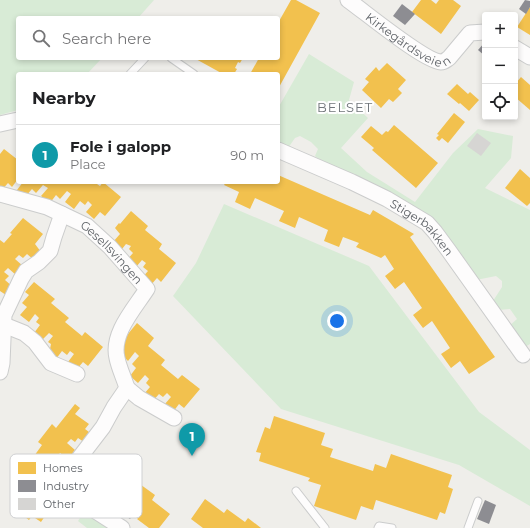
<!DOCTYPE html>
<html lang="en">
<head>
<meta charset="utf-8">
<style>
	:root { --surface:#fff; --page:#f2f2f2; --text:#202124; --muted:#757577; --line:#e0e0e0; --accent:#b45309 }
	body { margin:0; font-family:Montserrat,sans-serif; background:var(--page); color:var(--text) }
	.controls { position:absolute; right:12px; top:12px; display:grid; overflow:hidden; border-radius:4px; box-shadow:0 2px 6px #0003 }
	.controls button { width:36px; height:36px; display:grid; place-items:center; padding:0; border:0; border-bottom:1px solid var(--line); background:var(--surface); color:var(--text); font:20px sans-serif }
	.you { position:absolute; left:337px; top:321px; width:14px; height:14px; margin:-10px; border:3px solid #fff; border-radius:50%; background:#1a73e8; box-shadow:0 0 0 6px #1a73e833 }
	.badge { display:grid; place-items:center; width:26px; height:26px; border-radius:50%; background:var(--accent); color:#fff; font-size:13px; font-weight:700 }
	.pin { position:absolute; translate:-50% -33px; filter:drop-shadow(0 1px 2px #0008) }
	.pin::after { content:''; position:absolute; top:21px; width:14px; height:12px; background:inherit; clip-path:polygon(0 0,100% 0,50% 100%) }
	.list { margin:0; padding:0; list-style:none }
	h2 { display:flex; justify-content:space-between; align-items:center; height:52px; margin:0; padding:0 16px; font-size:17px }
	h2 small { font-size:13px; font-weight:400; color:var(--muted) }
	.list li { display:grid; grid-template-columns:26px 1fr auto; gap:12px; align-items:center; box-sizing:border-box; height:60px; padding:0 16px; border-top:1px solid var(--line) }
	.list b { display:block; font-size:15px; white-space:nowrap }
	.list p { margin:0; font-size:13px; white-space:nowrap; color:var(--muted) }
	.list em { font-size:13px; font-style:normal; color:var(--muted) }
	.icon { flex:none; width:22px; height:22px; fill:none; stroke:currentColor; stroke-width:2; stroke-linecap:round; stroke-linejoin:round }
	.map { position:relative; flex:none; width:530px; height:528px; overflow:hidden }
	.search { position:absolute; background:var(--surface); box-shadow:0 2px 6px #0003; left:16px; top:16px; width:264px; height:44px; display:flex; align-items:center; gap:10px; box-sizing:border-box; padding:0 14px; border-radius:4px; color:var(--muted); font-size:15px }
	.panel { position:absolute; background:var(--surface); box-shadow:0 2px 6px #0003; left:16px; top:72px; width:264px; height:112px; border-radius:4px }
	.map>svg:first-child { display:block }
</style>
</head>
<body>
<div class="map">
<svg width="530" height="528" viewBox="0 0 530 528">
	<rect width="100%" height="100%" fill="#efeeea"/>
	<!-- green -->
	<g fill="#d8ebd6">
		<polygon points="0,0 154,0 138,18 18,18 18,58 102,58 87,74 18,74 18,110 0,115"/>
		<polygon points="309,54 354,82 349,100 368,118 341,148 367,172 415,202 453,153 478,129 513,136 511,158 485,188 530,210 530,344 525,347 508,327 517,319 510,309 498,310 493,301 502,287 502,281 496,276 476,280 438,230 316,157 315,156 318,149 311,142 300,136 295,138 288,148 278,145 278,108"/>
		<polygon points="224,204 369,266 479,412 530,450 530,506 459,465 281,409 173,296 196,263"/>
		<polygon points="86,509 113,528 87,528 78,521"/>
	</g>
	<!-- homes -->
	<g fill="#f2c14e">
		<polygon points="291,0 296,0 320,13 278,89 278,74 250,74 259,58 278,58 278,23"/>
		<polygon points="421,0 431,0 436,4 439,0 453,0 461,6 441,34 412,12"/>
		<polygon points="530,7 530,35 517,27"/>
		<polygon points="194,58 243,58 240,63 238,62 235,68 237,69 234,74 223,74"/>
		<polygon points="387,63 406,80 398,89 402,93 393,102 389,99 381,108 362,90 369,82 365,79 376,67 379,71"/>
		<polygon points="521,77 530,85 530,110 515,97 515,84"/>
		<polygon points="457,84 468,94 470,92 479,100 469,111 460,103 459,104 447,94"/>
		<polygon points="454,113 465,122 448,143 442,138 439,141 436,138 439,135 437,134"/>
		<polygon points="394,125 438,163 416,188 372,150 374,148 361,137 371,126 382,135 386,131 388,132"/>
		<polygon points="4,149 18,160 18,179 12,187 8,183 1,191 0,190 0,154"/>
		<polygon points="520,169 530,178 530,203 527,206 505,188"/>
		<polygon points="278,175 370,215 373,210 414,234 410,237 495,357 469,374 460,361 451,368 441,354 450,348 432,321 423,328 413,315 422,308 404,282 395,289 385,276 394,269 385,255 381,258 356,247 359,243 343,237 339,247 324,241 328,230 299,217 295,228 279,221 284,211 255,198 250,209 235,202 239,192 224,185 226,182 278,182"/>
		<polygon points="23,182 94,182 100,186 103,182 121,197 105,216 100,212 94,219 86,212 92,205 88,201 85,205 80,201 74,209 65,202 71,194 67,191 60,199 56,195 50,203 41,196 48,188 43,185 36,193 32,189 25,197 17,190"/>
		<polygon points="131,211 148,226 145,230 162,244 159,249 176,263 161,282 157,278 150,286 141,279 148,271 143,267 146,263 142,260 136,267 127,260 133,253 129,249 131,246 126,244 122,249 113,242 120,234 115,228 119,223 120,224"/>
		<polygon points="23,218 43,234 35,244 41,252 34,260 27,254 23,258 19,255 15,259 23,266 16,275 8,268 4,272 9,276 5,280 13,287 6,295 0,291 0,240 4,243 12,234 10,233"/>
		<polygon points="34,282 55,299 51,303 69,318 65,322 82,336 85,332 103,347 88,366 83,362 77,369 68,362 74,354 70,351 67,355 62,351 56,359 50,349 51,344 48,342 53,336 49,333 42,340 34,333 40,325 36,322 39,318 35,314 29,322 20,315 27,307 22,303 29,295 25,292"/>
		<polygon points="137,323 154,338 148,346 165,360 161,365 178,379 182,375 200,389 184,408 179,404 173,412 164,405 171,397 167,393 163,397 159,394 152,402 144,394 150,387 146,383 149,379 145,375 138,383 130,376 136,368 132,364 139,356 135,352 128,361 120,353 119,345"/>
		<polygon points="75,404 80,408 75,414 89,424 85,429 93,435 87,444 78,438 75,442 71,439 67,443 75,450 68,459 60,453 57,457 61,460 58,465 66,471 59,480 51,474 48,478 52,481 48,486 57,492 50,501 42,495 39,499 43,502 39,507 47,513 41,522 32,516 29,520 10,506 24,488 19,485 33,467 29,463 42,445 38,442 52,424 56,428"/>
		<polygon points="274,416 325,433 321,445 333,449 330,457 373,471 375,464 386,468 391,454 452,475 448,487 453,489 445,514 440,512 437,520 376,500 373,510 361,506 356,520 314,506 321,485 308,481 310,478 259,461 261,453 256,452 265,427 270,429"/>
		<polygon points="94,463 113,477 116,473 134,486 137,482 155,495 152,500 170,514 159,528 149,528 137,519 141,515 123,501 120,505 115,502 109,510 100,503 106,495 102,492 99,496 94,493 88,501 78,494 85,486 80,483"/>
		<polygon points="205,499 224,513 227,509 245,522 248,518 261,528 203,528 191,519"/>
	</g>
	<!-- industry -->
	<g fill="#8d8d92">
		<polygon points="525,0 530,1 530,7 526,14 519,9"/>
		<polygon points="402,4 415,14 405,25 393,16"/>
		<polygon points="485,42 485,56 478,50"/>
		<polygon points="485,500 496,505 489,524 477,519"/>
		<polygon points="127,505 136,511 130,519 121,513"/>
	</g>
	<!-- building -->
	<polygon fill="#d6d5d3" points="477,133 491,143 481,156 467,146"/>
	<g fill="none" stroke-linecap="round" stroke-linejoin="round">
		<defs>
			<g id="service">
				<polyline points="171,58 194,74"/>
				<polyline points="130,74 145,58"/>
				<polyline points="296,491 325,528"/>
				<polyline points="378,528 379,526 392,528"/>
				<polyline points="468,528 478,501"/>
			</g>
			<g id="minor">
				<path id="s1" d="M348,0C365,12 424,61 441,62C444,62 446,60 449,58L470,33L485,32"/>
				<polyline points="515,48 530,57"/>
				<polyline points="0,124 18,120"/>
				<path id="s2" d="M278,150L352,182L387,199L427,223L435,232L449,251L523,355"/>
				<path id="s3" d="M0,194L47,207L87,226L110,247L147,289C134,309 111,334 117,358C119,368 124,378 127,388L114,407L103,427L80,457L63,490L122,528"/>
				<polyline points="4,325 24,333 35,342 51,363 77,374"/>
				<polyline points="0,372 2,363 4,315 21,279 26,271 39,262 50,251 54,237 62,214"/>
				<polyline points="127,388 139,398 174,418"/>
			</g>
		</defs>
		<!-- service casing -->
		<use href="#service" stroke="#cbcccc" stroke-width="9"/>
		<!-- minor casing -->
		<use href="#minor" stroke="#cbcccc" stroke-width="17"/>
		<!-- service -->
		<use href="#service" stroke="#fdfcfc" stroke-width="7"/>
		<!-- minor -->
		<use href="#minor" stroke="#fdfcfc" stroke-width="15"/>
	</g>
	<g text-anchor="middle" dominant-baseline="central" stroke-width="4" stroke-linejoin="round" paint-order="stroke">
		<!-- street labels -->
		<g font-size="12" fill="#5f6368" stroke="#fff">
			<text stroke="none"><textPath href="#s1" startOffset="73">Kirkegårdsveien</textPath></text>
			<text stroke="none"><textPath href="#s2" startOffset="165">Stigerbakken</textPath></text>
			<text stroke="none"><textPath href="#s3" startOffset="129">Gesellsvingen</textPath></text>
		</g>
		<!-- neighbourhood labels -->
		<g font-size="13" letter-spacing="1" fill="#70757a" stroke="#fff">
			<text x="345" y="107">BELSET</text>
		</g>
	</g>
	<!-- legend -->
	<rect x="10" y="454" width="132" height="64" rx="6" fill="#fff" stroke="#cfd0d2" stroke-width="1"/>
	<rect x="18" y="462" width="18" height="12" fill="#f2c14e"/>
	<rect x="18" y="480" width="18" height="12" fill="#8d8d92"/>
	<rect x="18" y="498" width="18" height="12" fill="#d6d5d3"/>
	<g font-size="11" fill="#5f6368">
		<text x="43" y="472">Homes</text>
		<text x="43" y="490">Industry</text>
		<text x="43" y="508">Other</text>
	</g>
</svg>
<div class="controls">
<button>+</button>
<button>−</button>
<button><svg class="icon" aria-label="locate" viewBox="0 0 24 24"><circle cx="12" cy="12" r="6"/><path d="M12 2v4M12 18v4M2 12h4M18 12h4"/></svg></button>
</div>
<div class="you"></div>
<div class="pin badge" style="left:192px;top:456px;background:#0f9aa8">1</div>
<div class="search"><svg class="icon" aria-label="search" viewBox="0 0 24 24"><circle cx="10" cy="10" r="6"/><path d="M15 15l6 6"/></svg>Search here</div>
<section class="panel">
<h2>Nearby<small></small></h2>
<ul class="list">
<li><span class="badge" style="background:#0f9aa8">1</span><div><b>Fole i galopp</b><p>Place</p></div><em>90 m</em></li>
</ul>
</section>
</div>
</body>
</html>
